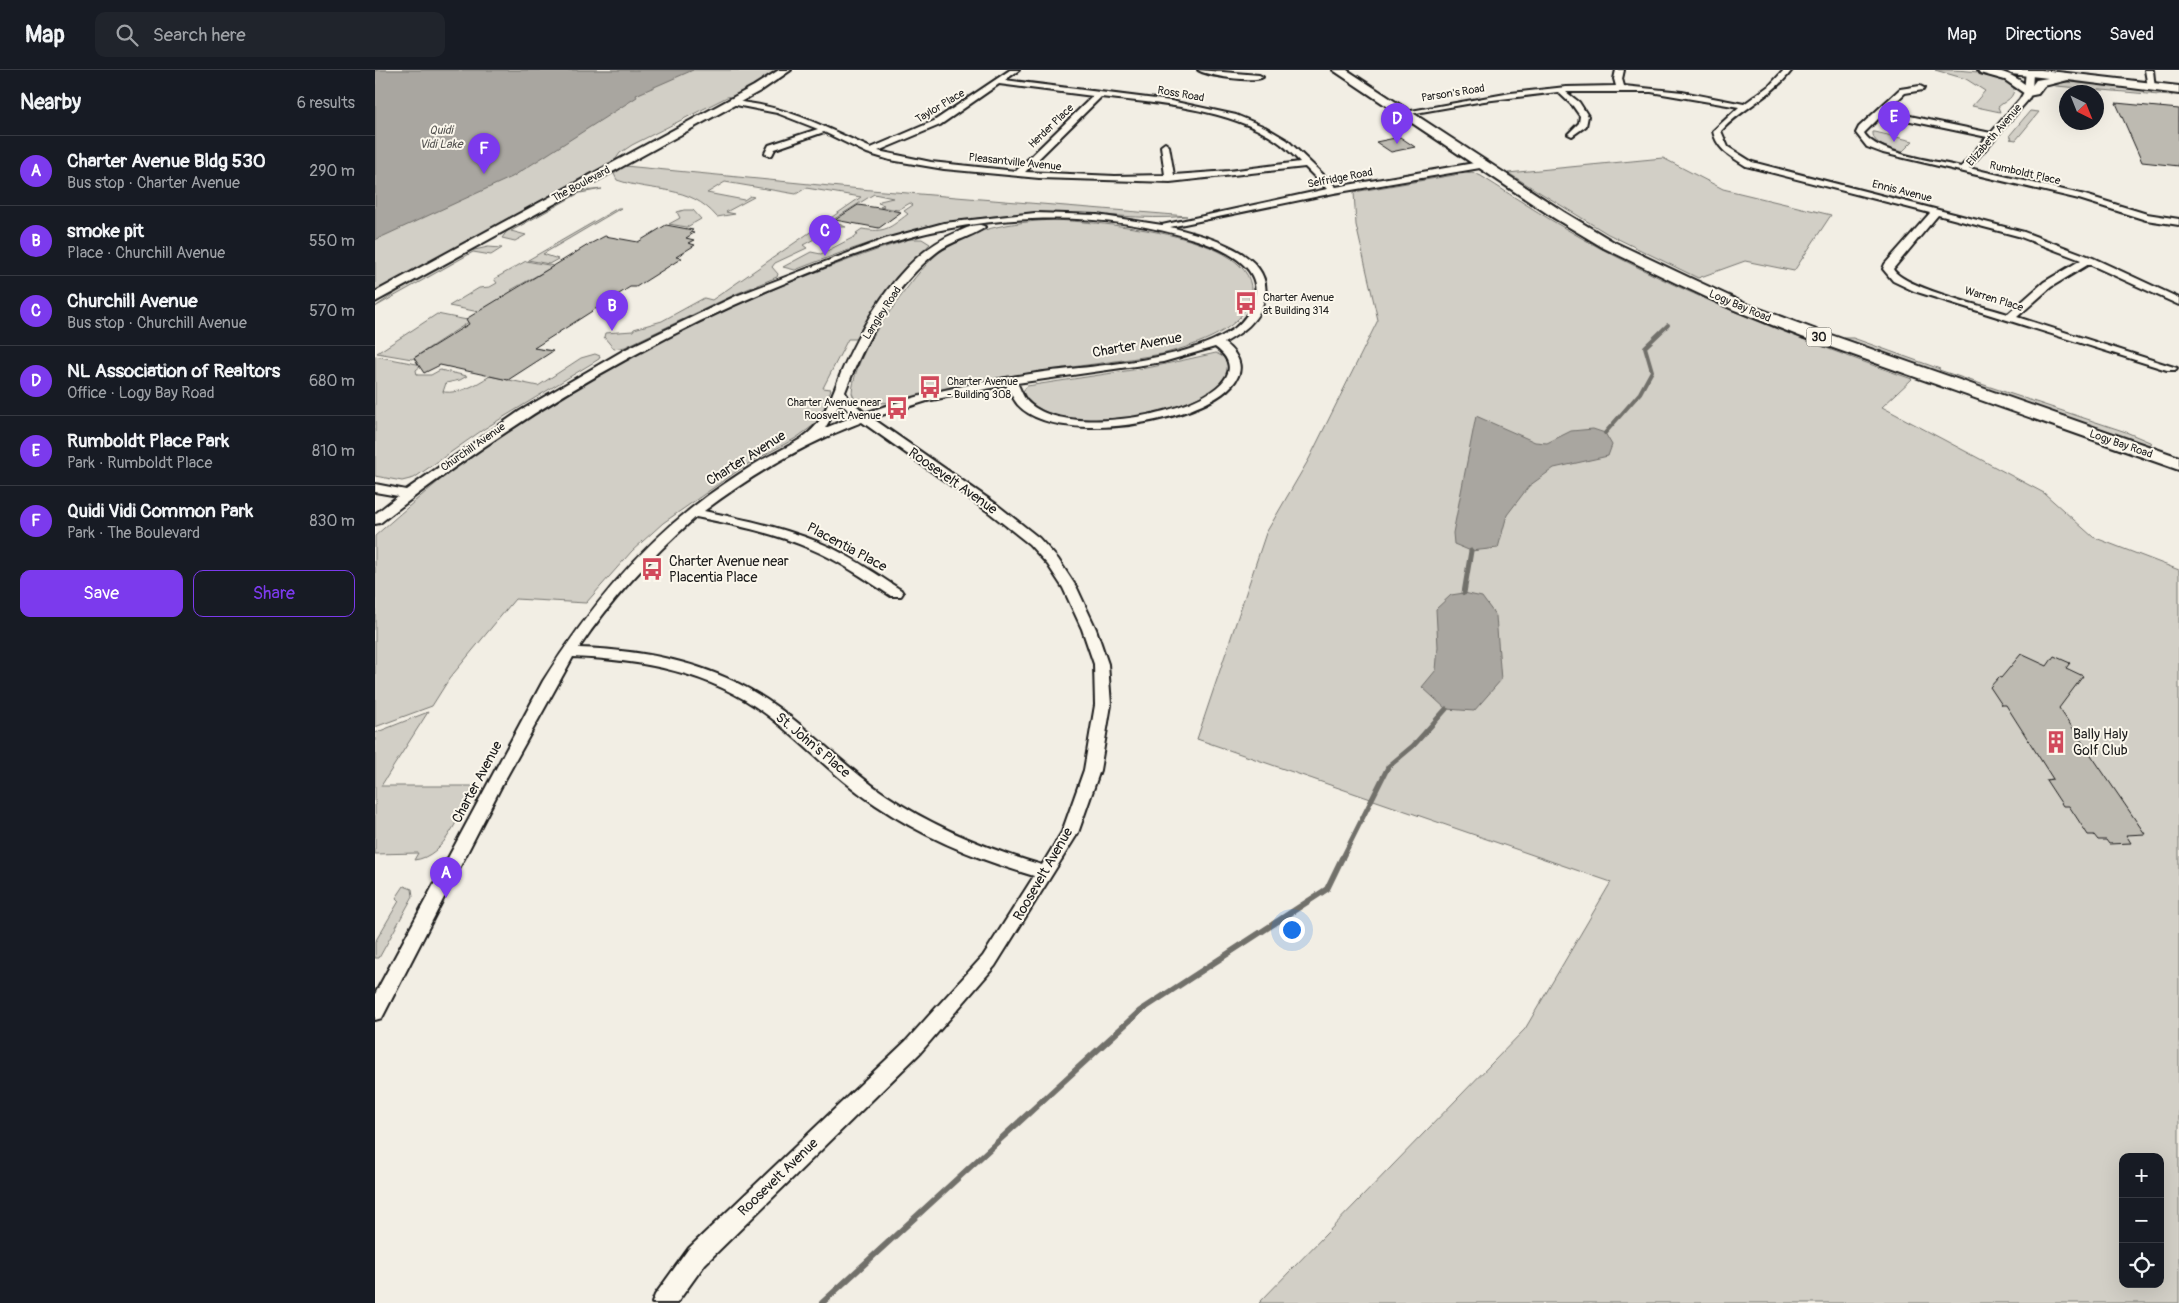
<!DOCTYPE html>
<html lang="en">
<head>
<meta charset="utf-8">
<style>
	:root { --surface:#171b24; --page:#20242c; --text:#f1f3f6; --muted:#9ea1a6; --line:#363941; --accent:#7c3aed }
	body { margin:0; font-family:Pangolin,sans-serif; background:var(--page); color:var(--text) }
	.controls { position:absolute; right:15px; bottom:15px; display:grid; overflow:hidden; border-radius:10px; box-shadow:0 5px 20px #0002 }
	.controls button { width:45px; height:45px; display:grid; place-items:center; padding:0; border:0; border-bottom:1px solid var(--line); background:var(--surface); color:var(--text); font:25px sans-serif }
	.compass { position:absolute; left:1684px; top:15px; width:45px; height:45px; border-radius:50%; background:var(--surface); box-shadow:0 5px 20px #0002; rotate:137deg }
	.you { position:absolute; left:916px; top:859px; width:18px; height:18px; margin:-12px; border:4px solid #fff; border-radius:50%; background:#1a73e8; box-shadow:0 0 0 8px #1a73e833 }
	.badge { display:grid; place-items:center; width:32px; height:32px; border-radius:50%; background:var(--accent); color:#fff; font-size:16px; font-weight:700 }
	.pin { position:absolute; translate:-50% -41px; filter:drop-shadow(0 1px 2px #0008) }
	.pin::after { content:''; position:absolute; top:26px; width:18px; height:15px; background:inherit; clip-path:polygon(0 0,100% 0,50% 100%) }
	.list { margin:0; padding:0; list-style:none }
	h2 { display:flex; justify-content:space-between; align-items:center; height:65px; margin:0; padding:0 20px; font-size:21px }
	h2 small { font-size:16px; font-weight:400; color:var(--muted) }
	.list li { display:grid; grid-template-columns:32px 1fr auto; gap:15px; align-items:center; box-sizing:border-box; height:70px; padding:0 20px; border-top:1px solid var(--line) }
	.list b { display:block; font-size:19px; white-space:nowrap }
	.list p { margin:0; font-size:16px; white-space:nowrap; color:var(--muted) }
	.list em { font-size:16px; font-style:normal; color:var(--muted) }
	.actions { display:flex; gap:10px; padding:15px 20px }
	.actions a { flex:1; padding:11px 0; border:1px solid var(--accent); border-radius:10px; text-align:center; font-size:18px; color:var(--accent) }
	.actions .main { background:var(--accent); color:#fff }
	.icon { flex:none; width:28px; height:28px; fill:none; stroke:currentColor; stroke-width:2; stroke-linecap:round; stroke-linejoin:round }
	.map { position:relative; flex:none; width:1804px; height:1233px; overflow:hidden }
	header { display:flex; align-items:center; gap:30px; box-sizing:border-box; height:70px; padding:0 25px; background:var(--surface); border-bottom:1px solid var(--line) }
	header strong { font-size:24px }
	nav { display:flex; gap:28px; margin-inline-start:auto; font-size:18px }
	.search { width:350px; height:45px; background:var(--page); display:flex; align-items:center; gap:12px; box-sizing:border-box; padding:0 18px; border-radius:10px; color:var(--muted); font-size:19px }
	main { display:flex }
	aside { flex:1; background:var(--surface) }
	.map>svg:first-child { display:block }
</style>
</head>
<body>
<header>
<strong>Map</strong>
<div class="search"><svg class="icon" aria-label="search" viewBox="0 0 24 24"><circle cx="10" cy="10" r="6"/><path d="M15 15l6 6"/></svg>Search here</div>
<nav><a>Map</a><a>Directions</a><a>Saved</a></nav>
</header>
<main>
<aside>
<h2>Nearby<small>6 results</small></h2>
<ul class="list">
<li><span class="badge">A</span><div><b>Charter Avenue Bldg 530</b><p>Bus stop · Charter Avenue</p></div><em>290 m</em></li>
<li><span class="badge">B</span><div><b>smoke pit</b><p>Place · Churchill Avenue</p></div><em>550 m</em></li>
<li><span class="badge">C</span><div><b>Churchill Avenue</b><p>Bus stop · Churchill Avenue</p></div><em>570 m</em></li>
<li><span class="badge">D</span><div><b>NL Association of Realtors</b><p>Office · Logy Bay Road</p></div><em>680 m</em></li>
<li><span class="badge">E</span><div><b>Rumboldt Place Park</b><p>Park · Rumboldt Place</p></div><em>810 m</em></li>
<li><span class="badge">F</span><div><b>Quidi Vidi Common Park</b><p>Park · The Boulevard</p></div><em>830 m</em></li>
</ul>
<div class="actions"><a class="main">Save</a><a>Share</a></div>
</aside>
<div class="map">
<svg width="1804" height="1233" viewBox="0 0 1804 1233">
	<rect width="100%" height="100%" fill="#f2eee4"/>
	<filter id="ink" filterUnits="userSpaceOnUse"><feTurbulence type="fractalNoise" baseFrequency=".02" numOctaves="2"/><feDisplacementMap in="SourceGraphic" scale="10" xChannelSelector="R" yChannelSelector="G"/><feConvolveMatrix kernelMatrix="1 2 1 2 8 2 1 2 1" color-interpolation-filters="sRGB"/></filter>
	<g filter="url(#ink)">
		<!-- green -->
		<g fill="#d2cfc6" stroke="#777671" fill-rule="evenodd">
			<polygon points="0,0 404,0 362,26 352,27 257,75 245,83 238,93 0,222"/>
			<path d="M1560,0C1587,0 1617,0 1639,15C1640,29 1631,30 1623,37L1625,42L1597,36L1610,21L1591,9Z"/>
			<polygon points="1696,12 1801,23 1796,26 1681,16 1674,13"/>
			<polygon points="1655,41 1664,42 1641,70 1635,69 1637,69 1635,65"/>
			<path d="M1498,62H1500L1538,71L1527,82C1516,79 1497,75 1498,62Z"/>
			<polygon points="1288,88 1348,119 1456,145 1419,201 1370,191 1323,208 1233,164 1133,103"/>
			<path d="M250,96L496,120L812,146C769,151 720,142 674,143C580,144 507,166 420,200L408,197L436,182L446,184L483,165L481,163L487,159C511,163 514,158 533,144L529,141L538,135L535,133L523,140L505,137L509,135L503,133L505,131L518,128L499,124L456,151L471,157H462L428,175L432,178L400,193L397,197L403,204L402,207L363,223L250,277L239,279L229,267L230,263L258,261L259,259L287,251L329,228L337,230L486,127L431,118L421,124L350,112L332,123L369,130L375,126L379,127L351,142L360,144L342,147C314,114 279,123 242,110L239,104Z"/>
			<path d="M1097,102L1106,106C1144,130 1182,155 1223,177C1323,230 1430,272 1537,309L1507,337L1669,423L1718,467L1804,500V1233H884L1150,959L1236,812L822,669L891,463L934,389L1003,250L981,155L979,122ZM1748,1087H1785V1214H1748Z"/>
			<polygon points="227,119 208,121 136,161 151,165 140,171 127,168 132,161 200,124"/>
			<polygon points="243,138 246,138 168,184 183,189 174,194 153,190"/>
			<polygon points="309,140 318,140 326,149 312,157 294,154 305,148 302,142"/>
			<path d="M679,150C718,152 902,164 873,234C862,263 814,277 787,284C709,297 630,303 553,322C530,328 502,340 479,328L477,323C479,296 497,265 513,244C527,225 541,204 558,188C590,158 638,152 679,150Z"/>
			<path d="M535,169H547L555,174L533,195L508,226L481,269H473L448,318L456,319L447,344L439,355L421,368L371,395L288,453L257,481L211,533L140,529L74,609L57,636L0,657V466C34,436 69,405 105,380C233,290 387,216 535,169Z"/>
			<polygon points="113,177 127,178 116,185 98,182 0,237 23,221 95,181"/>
			<polygon points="151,191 179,196 136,220 139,221 104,242 74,236 104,218 115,217 122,213 119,209"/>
			<polygon points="62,244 92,250 94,252 37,289 2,283"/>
			<polygon points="1469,268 1478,268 1565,299 1564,300 1751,362 1777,373 1772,375 1598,315"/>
			<path d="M841,283L852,289C853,295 854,302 851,308C847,316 835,322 826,326C786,346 733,359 688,348C673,344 659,337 649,326L648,321L652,316L777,297Z"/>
			<path d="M220,284L225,286L224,289L109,359L39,408L27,411L0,406V286L47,295L41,300L42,305H56L65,300L92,306L85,310L71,313L68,322C86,324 100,315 115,306L163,316L206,288Z"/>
			<path d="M53,642L6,716H99C85,742 71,787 39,790L43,783L0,784V663Z"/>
			<polygon points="29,816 37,819 38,826 4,888 0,888 0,872 24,831 21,828"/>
		</g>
		<!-- water -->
		<g fill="#a9a6a0" stroke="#716f6b">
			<polygon points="0,0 318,0 261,25 262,27 137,107 0,170"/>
			<polygon points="1101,346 1160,372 1172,373 1196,361 1218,359 1230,363 1237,375 1233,386 1179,398 1154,416 1132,445 1123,478 1096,481 1079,474 1078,463"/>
			<polygon points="1089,523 1107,527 1121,546 1126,610 1099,641 1071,639 1047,617 1061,600 1063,577 1061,539 1076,525"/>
		</g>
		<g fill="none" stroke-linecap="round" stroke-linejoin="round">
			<!-- stream-far2 -->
			<polyline stroke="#716f6b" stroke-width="4" points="1230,363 1265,323 1277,301 1270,277 1293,255"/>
			<!-- stream-far1 -->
			<g stroke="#716f6b" stroke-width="5">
				<polyline points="1089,523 1096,481"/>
				<polyline points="967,789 1013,697 1038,676 1071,639"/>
			</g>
			<!-- stream -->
			<polyline stroke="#716f6b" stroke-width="6" points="447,1233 765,941 952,819 967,788"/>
		</g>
		<!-- building -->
		<g fill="#bdbab1" stroke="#1c1c1c">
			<polygon points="1741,33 1804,39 1804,96 1767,92"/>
			<polygon points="1025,67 1040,77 1016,82 1001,72"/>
			<polygon points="483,135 504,138 526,142 504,158 460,150"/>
			<polygon points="291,155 318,160 315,162 319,163 311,168 319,170 313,173 320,175 301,187 307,188 261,217 255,217 159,278 178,281 133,310 65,295 49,303 39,288 94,254 91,249 213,175 230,166 263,172"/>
			<polygon points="1646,584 1672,596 1679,586 1695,593 1691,598 1708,606 1684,638 1770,764 1751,765 1756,773 1734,774 1731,770 1723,770 1719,765 1713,765 1694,736 1688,736 1671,710 1678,709 1631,635 1627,635 1615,617 1624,607 1626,608"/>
		</g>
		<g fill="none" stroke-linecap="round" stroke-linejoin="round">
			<defs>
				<g id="street">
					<path d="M635,0H644L630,10L796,31L861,45L890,57L912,70L961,117L1105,92L1109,95L1105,98L959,123L795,157C828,165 902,183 889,230C883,252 868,262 849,273C927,332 694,390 643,335C638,329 635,321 631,315L552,331L497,348L621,434L664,468L683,489L702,518L721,559L733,594L736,635L725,700L703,763L620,896L545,983L330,1194L302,1233H277L280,1225L314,1178L531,971L608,886L659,806C604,790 550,768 501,735C461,709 429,673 391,644C335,602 267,590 198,587L127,715L7,948L0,950V924L168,611C209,546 257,485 318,437C338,421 359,407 380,394C404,379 432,372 446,348C454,334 460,318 466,303C490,249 527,183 585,161C593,158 603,152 610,157C601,165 576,171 562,182C518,216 490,271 470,322L473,328L490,343C546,323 603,312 662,303C719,295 813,292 860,258C870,250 875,241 879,230C889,196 848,179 822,170C742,144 653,143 571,159C516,169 462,191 410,213C263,274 130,355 5,453L0,454V444L23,426L0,422V414L31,420L145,341L251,279L361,226L510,169L569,153L660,143L722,145L787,155L952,119L930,97L795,112L664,108L569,99L515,90L492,83L449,62L400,79L397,85L394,86L390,83L394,75L443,59L402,43L351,33C357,29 366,32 373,33C418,39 455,60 496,78L559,51ZM624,14L718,26L641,101L556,92L503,81L565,55ZM726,27C783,34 859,38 906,74C913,79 919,86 925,92L854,101L799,105L794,76L790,73L786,76L790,105L740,106L650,102ZM840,277C910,327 694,381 651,330C647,325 645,318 642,313L788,292ZM465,333L480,346L450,358ZM487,352L611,440L654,474L673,495L688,518L707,559L719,594L720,635L709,700L687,762L667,795C612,779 558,757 511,725C472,699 440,664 402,637C345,595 274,580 204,578C237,528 277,486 321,447C360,455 400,463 436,479C465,491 490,509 516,526H526L528,523L526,520C503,505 481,490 457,478C417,459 372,450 329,441C378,404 429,374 487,352Z"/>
					<path d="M823,0L884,5L888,7C879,13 832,6 823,0Z"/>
					<path d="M1241,0H1249L1247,9L1249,16L1307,22L1369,34L1395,15L1409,0H1417C1398,26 1367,38 1346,61L1353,77L1377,92L1649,162L1718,188L1804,228V235L1714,194L1676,217L1642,247L1802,298L1800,300H1792L1539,221L1518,211L1508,199L1510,194L1555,143L1371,96C1356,86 1342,80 1338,61L1364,37L1276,22H1191L1204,32L1213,46L1211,56L1197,66L1193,64L1204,53L1205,46L1198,36L1183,22L1109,31L1029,45L1025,43L1136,23L1191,17L1241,16L1239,9ZM1563,145L1643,166L1706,190L1669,212L1633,244C1611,237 1527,217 1518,199Z"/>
					<path d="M1651,0L1658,2L1657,22L1653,30L1594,98L1710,125L1772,144L1804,149V155L1771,150L1704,129L1508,83L1492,77L1481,63L1484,57L1525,19L1545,16L1549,18L1548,20L1530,23L1511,41L1616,63L1645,29L1649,22ZM1507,45L1612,67L1586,97C1563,91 1500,84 1489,63Z"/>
					<polygon points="1770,0 1778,0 1780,19 1773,17"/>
				</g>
				<polygon id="secondary" points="404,0 416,0 387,20 0,232 0,222 379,16"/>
				<g id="primary">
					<polygon points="958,0 972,0 1189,142 1239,172 1313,207 1369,233 1439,259 1804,387 1804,400 1427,267 1357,239 1301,213 1229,178 1179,148"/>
					<path d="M1603,0C1628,0 1636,3 1655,18L1661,10L1673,8L1636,4L1630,0H1666L1804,16V24L1693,10L1669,16L1663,24L1653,26L1630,10L1605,3Z"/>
				</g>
			</defs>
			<!-- street casing -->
			<use href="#street" stroke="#1c1c1c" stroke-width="4"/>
			<!-- secondary casing -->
			<use href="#secondary" stroke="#1c1c1c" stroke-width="4"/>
			<!-- primary casing -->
			<use href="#primary" stroke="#1c1c1c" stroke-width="4"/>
			<!-- street -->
			<use href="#street" fill="#fbf7ec" fill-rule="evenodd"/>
			<!-- secondary -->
			<use href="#secondary" fill="#fbf7ec" fill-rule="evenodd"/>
			<!-- primary -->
			<use href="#primary" fill="#fbf7ec" fill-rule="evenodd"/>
		</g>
	</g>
	<!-- icons -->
	<defs>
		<symbol id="bus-bare" viewBox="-9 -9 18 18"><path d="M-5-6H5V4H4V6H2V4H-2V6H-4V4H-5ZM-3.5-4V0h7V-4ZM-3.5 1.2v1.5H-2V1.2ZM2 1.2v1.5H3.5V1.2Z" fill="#d1495b" stroke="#fbf7ec" stroke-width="2.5" paint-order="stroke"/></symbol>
		<symbol id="building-bare" viewBox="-9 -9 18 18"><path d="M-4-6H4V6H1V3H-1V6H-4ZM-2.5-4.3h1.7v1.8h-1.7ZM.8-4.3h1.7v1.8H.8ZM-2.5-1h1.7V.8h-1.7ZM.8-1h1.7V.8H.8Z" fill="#d1495b" stroke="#fbf7ec" stroke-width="2.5" paint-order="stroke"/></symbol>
	</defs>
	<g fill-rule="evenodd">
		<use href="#bus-bare" x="855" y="217" width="32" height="32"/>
		<use href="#bus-bare" x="539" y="301" width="32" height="32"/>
		<use href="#bus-bare" x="506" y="322" width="32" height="32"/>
		<use href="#bus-bare" x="261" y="483" width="32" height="32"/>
		<use href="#building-bare" x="1665" y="656" width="32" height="32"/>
	</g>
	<g text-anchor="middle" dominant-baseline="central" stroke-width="4" stroke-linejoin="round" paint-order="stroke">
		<!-- far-street labels -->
		<g font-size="11" fill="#1c1c1c" stroke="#fbf7ec">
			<text transform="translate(1078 23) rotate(-9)">Parson's Road</text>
			<text transform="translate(806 24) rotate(10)">Ross Road</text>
			<text transform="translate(565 36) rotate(-31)">Taylor Place</text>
			<text transform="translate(676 56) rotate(-44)">Herder Place</text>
			<text transform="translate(1619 65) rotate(-49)">Elizabeth Avenue</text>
			<text transform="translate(640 92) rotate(6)">Pleasantville Avenue</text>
			<text transform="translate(1650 103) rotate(13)">Rumboldt Place</text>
			<text transform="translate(965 108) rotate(-11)">Selfridge Road</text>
			<text transform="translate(206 114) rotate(-28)">The Boulevard</text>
			<text transform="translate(1527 121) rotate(14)">Ennis Avenue</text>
			<text transform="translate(1619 229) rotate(17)">Warren Place</text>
			<text transform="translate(1365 236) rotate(23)">Logy Bay Road</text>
			<text transform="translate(507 243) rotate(-57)">Langley Road</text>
			<text transform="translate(1746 374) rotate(19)">Logy Bay Road</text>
			<text transform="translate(98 377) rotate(-35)">Churchill Avenue</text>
		</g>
		<!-- far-poi labels -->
		<g font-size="11" fill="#1c1c1c" stroke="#fbf7ec" text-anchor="start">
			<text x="888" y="227">Charter Avenue<tspan x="888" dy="13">at Building 314</tspan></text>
			<text x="572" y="311">Charter Avenue<tspan x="572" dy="13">- Building 308</tspan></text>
			<text x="506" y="332" text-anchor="end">Charter Avenue near<tspan x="506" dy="13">Roosvelt Avenue</tspan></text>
		</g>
		<!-- far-water labels -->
		<g font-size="12" font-style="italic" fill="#545351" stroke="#fbf7ec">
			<text x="66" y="60">Quidi<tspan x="66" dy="14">Vidi Lake</tspan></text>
		</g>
		<!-- shield labels -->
		<rect fill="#fbf7ec" stroke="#5f5e5a" stroke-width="1" x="1431.5" y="257.5" width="25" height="19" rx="4"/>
		<g font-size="12" font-weight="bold" fill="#1c1c1c">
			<text x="1444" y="267">30</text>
		</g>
		<!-- street labels -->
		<g font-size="14" fill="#1c1c1c" stroke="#fbf7ec">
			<text transform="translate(762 275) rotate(-10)">Charter Avenue</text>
			<text transform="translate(371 388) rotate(-32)">Charter Avenue</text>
			<text transform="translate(578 411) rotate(35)">Roosevelt Avenue</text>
			<text transform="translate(472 477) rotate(28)">Placentia Place</text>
			<text transform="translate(438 675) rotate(40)">St. John's Place</text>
			<text transform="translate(102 712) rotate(-62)">Charter Avenue</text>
			<text transform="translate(668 804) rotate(-60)">Roosevelt Avenue</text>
			<text transform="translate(403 1107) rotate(-44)">Roosevelt Avenue</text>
		</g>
		<!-- poi labels -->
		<g font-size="14" fill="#1c1c1c" stroke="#fbf7ec" text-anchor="start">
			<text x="294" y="491">Charter Avenue near<tspan x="294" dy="16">Placentia Place</tspan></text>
			<text x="1698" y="664">Bally Haly<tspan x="1698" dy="16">Golf Club</tspan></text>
		</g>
	</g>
</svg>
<div class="controls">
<button>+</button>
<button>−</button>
<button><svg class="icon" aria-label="locate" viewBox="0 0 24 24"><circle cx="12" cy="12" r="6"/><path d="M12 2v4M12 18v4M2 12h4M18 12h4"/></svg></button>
</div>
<svg class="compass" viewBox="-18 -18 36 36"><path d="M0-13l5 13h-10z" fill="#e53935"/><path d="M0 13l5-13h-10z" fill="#9ea1a6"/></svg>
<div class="you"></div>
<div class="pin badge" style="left:71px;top:828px">A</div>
<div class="pin badge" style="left:237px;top:261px">B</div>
<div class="pin badge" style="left:450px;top:186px">C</div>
<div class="pin badge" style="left:1022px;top:74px">D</div>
<div class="pin badge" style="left:1519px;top:72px">E</div>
<div class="pin badge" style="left:109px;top:104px">F</div>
</div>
</main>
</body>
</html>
